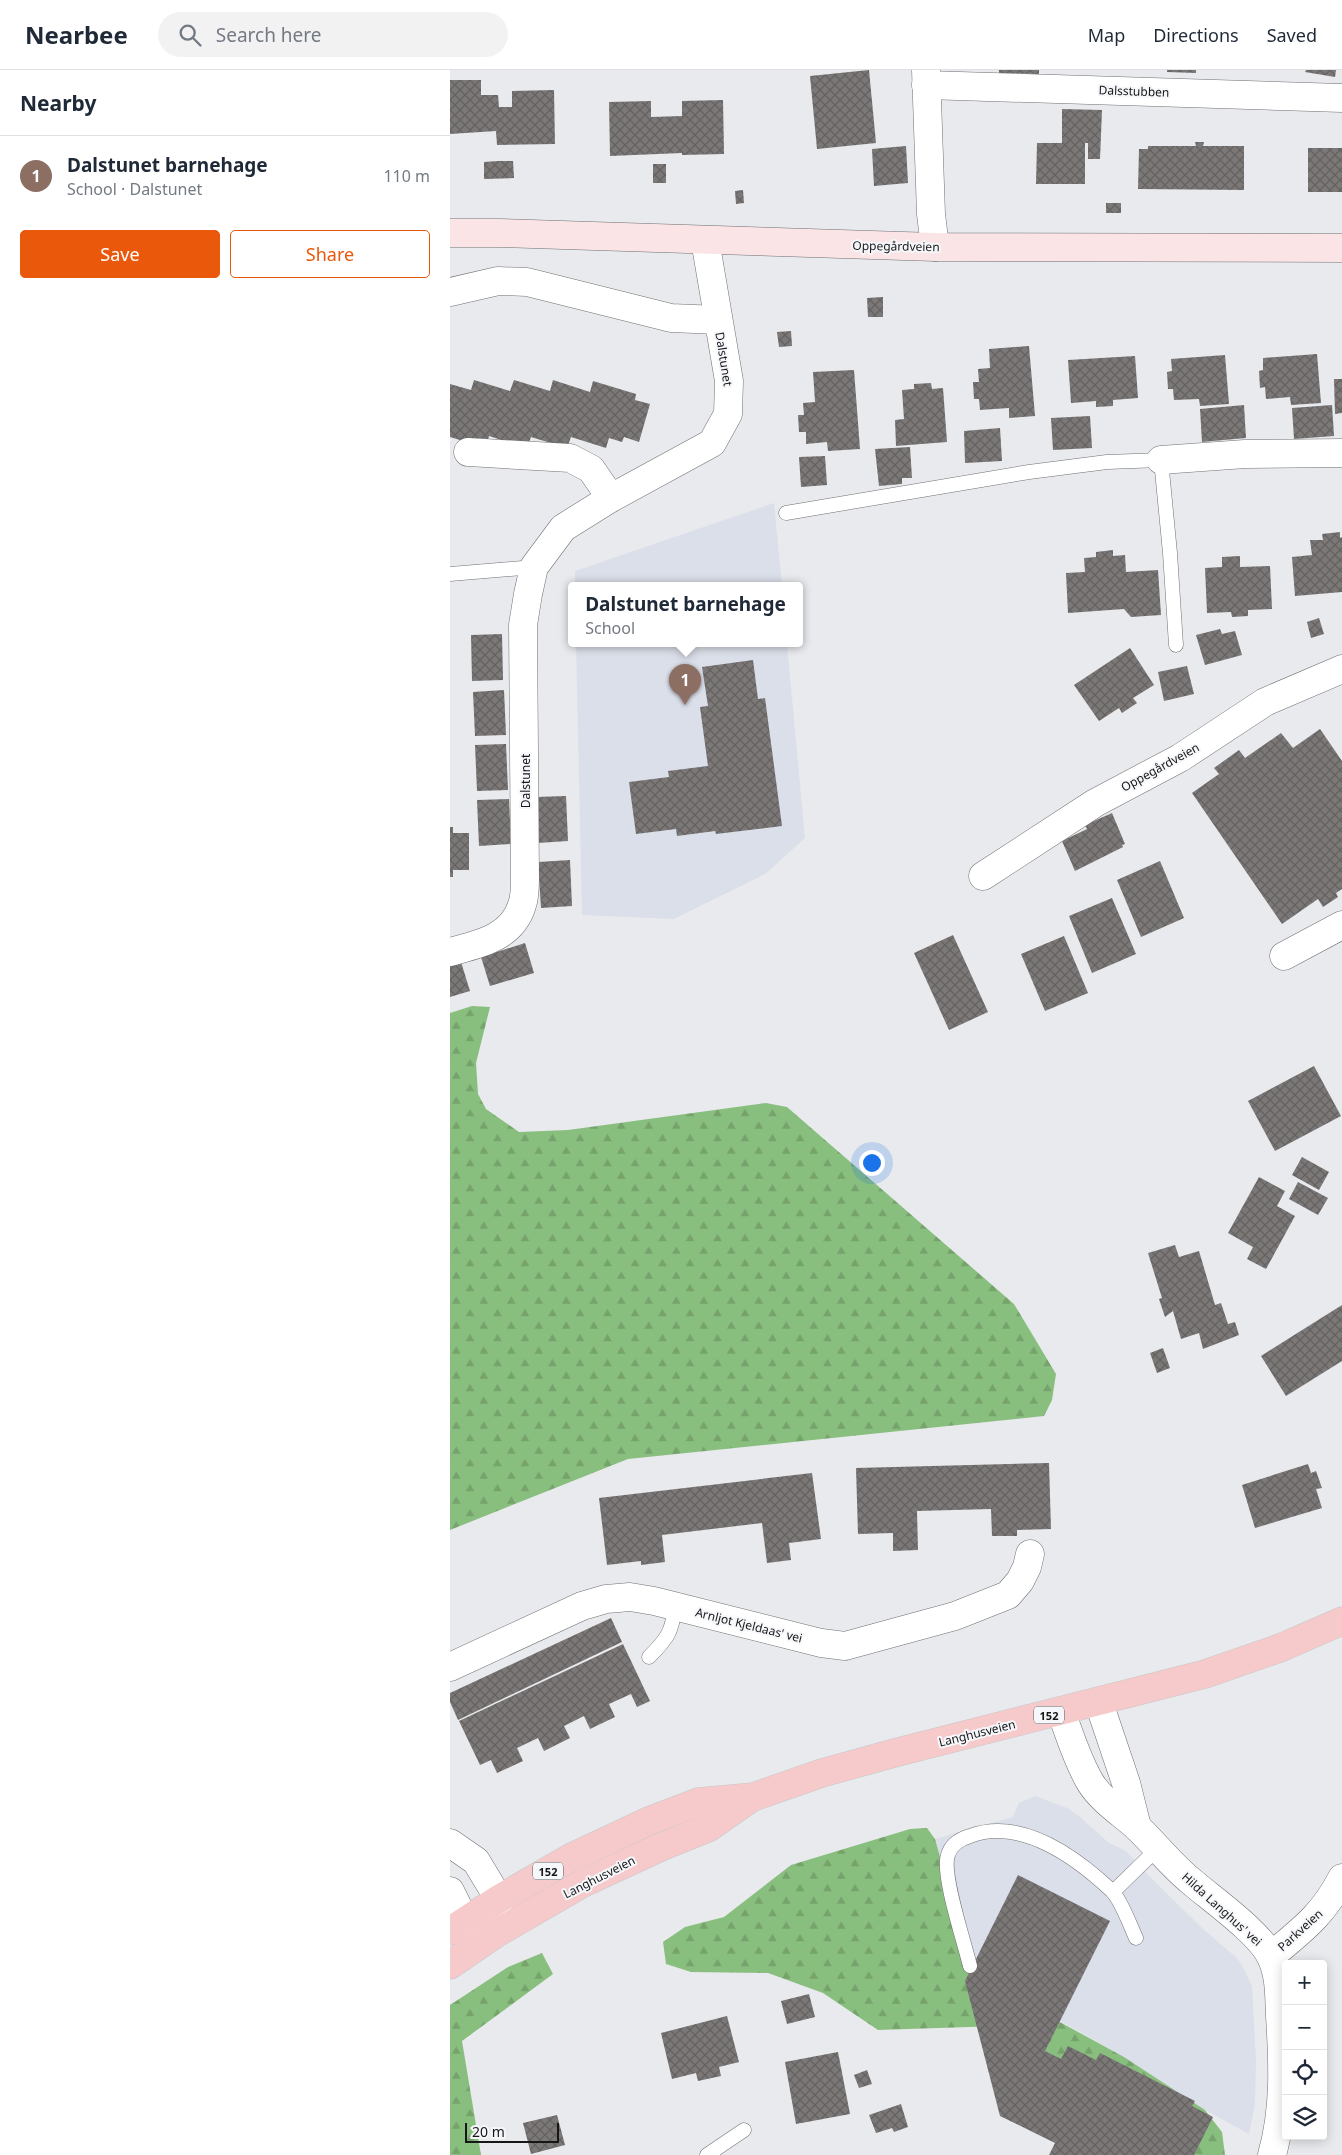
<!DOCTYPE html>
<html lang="en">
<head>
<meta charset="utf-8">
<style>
	:root { --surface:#fff; --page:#f2f2f3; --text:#1f2937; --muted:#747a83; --line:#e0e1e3; --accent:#ea580c }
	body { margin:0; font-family:"Noto Sans",sans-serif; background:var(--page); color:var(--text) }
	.controls { position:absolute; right:15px; bottom:15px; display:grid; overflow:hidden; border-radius:5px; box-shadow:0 2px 12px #0003 }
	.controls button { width:45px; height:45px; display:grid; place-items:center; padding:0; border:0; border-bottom:1px solid var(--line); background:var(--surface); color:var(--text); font:25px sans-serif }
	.scale { position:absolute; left:15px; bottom:12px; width:94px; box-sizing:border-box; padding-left:5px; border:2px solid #171718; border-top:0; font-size:14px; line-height:18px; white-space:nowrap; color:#171718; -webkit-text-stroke:4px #f6f7fa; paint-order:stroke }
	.you { position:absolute; left:421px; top:1092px; width:18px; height:18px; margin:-12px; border:4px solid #fff; border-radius:50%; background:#1a73e8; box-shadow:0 0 0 8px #1a73e833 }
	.badge { display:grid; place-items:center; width:32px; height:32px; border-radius:50%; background:var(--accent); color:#fff; font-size:16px; font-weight:700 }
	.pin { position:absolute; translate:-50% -41px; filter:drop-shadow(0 1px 2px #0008) }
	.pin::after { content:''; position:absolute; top:26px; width:18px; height:15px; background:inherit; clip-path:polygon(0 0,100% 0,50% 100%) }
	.popup { position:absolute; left:118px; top:512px; width:235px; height:65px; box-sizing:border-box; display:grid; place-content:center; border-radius:5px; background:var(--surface); filter:drop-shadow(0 1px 4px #0005); font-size:16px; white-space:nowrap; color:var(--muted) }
	.popup b { font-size:19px; color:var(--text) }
	.popup::after { content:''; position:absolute; left:50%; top:100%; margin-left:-10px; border:10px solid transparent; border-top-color:var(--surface) }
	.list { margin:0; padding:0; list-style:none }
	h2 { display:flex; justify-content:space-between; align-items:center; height:65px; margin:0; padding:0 20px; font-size:21px }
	h2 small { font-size:16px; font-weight:400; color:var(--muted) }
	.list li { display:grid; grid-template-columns:32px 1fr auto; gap:15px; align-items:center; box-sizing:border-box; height:80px; padding:0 20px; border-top:1px solid var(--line) }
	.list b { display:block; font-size:19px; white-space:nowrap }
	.list p { margin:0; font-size:16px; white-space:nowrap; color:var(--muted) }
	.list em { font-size:16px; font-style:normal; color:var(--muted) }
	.actions { display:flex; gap:10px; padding:15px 20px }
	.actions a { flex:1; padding:11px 0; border:1px solid var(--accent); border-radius:5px; text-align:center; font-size:18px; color:var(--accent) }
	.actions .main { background:var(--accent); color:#fff }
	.icon { flex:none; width:28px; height:28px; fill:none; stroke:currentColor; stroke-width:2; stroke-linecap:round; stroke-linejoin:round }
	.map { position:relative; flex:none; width:892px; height:2085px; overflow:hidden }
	header { display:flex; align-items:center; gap:30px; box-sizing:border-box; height:70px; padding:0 25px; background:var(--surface); border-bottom:1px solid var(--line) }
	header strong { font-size:24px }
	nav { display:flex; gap:28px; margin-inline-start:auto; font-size:18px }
	.search { width:350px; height:45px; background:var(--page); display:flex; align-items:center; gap:12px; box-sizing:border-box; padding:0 18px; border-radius:28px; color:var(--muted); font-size:19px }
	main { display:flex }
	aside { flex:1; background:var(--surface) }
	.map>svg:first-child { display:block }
</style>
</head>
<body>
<header>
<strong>Nearbee</strong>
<div class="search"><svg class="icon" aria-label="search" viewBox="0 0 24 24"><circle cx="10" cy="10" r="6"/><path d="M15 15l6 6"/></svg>Search here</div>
<nav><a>Map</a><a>Directions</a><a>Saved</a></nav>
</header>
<main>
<aside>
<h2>Nearby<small></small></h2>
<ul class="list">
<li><span class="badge" style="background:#8d6e63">1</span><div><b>Dalstunet barnehage</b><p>School · Dalstunet</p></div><em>110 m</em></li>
</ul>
<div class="actions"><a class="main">Save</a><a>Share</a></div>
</aside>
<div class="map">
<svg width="892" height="2085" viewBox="0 0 892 2085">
	<defs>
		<pattern id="forest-firs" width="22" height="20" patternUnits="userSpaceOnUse" patternTransform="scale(1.25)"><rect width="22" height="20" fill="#89bf7e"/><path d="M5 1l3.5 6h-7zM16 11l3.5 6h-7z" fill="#76a36c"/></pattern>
		<pattern id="building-cross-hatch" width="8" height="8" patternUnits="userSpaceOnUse" patternTransform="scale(1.25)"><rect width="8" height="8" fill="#7b7877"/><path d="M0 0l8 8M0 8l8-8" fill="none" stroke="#646161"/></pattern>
	</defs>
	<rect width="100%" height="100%" fill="#e9eaed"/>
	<!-- built -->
	<g fill="#dbdfe9">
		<polygon points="324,433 332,516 125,516 125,501"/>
		<polygon points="126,574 337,574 355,768 315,804 224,849 132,845"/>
		<polygon points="585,1726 617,1738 630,1747 659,1773 676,1781 702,1809 753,1859 787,1888 793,1897 802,1916 806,1991 805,2034 799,2064 755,2040 674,1987 540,1911 515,1876 485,1769 563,1747 569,1733"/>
	</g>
	<!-- forest -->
	<g fill="url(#forest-firs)">
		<polygon points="22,936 40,937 26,993 28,1024 36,1039 69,1062 118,1060 316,1033 337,1037 564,1234 606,1304 602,1330 594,1346 178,1389 0,1460 0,943"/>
		<polygon points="477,1758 485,1769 515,1876 524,1894 608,1951 674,1987 755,2040 772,2062 775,2085 635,2085 549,1956 428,1960 373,1923 318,1903 241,1902 216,1894 213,1872 235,1857 274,1847 341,1795 460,1759"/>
		<polygon points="92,1883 103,1904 12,1971 31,2085 0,2085 0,1935 58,1897"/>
	</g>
	<!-- building -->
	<g fill="url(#building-cross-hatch)">
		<polygon points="419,0 426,73 367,79 360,6"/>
		<polygon points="549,0 589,0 589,4 549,3"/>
		<polygon points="717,0 746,0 746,3 717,2"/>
		<polygon points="856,0 886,0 885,7 855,2"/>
		<polygon points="0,10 31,10 31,25 48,25 49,37 62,37 62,21 104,20 105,74 47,75 46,61 0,64"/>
		<polygon points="273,30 274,84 232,85 232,83 160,86 159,32 201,31 201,47 232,46 232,31"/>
		<polygon points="612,39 652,40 650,89 638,89 638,73 635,73 635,114 586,114 587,73 612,73"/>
		<polygon points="745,72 754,72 753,76 794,76 794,120 688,119 689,79 698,79 698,76 746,76"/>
		<polygon points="456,76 458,113 424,116 422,79"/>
		<rect x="858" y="78" width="34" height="44"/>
		<polygon points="48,91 63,91 64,108 34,109 34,92"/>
		<rect x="203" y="94" width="13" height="19"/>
		<polygon points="293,120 294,133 286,134 285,121"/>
		<rect x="656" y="133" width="15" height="10"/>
		<polygon points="433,227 433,247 418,247 417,228"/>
		<polygon points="341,261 342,276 329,277 327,262"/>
		<polygon points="579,276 585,346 559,348 559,338 530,340 529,329 524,329 523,312 529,312 528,299 540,298 539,279"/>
		<polygon points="867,284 871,333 841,335 840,327 816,329 815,317 810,318 809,301 813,300 813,288"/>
		<polygon points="775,285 779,334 750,336 749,329 724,330 723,319 718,319 717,302 722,301 721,289"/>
		<polygon points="685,286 688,328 663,330 663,336 646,337 646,331 621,333 618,290"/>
		<polygon points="404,300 410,379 378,381 377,372 356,374 356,362 349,362 348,345 354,345 353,333 365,332 363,302"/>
		<polygon points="884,309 892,309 892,343 885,344"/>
		<polygon points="24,310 60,321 64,310 100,321 103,310 140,322 143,311 186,324 185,330 200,334 189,372 174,367 172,372 159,368 156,378 121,367 117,378 81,367 77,378 39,366 36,378 0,367 0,314 21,320"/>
		<polygon points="481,313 482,319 493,318 497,372 446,376 445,350 454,349 452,320 464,319 464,314"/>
		<polygon points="794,335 796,368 752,372 750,339"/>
		<polygon points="882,335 884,366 844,369 842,338"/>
		<polygon points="640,346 642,378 603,380 601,348"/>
		<polygon points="550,358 552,391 515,393 514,361"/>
		<polygon points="460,377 462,408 452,408 452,414 429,416 425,379"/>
		<polygon points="375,386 377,415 351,417 349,387"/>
		<polygon points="890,462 890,468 892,467 892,522 845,526 842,487 862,485 860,470 873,470 872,464"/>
		<polygon points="663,480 663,486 675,485 676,502 708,500 711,545 681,547 674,539 618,543 616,503 635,502 634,488 646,487 646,482"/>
		<polygon points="790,486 790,497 820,496 822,539 798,540 798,546 782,547 781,542 757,543 755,498 772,497 772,487"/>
		<polygon points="869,548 874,564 861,568 857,552"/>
		<polygon points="770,559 772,564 785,561 792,585 755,595 746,565"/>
		<polygon points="52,564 53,610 22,611 21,565"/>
		<polygon points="680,578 704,615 683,628 687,633 672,643 669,638 649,651 624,615"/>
		<polygon points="303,590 308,629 315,628 332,756 266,764 265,761 227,766 226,759 186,764 179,712 219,707 218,701 258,696 250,637 258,636 252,597"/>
		<polygon points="737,596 744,624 714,631 708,602"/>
		<polygon points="54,620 56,665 25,666 23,622"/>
		<polygon points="870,659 892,691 892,819 886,823 888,827 873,837 868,829 832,854 742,723 769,704 764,698 789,680 795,688 831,663 843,678"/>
		<polygon points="56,674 58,720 27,721 25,675"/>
		<polygon points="116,726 118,771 87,773 85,727"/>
		<polygon points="59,729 61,774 29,776 27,730"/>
		<polygon points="662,743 675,774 672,775 673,777 625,801 612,771 637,759 635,755"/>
		<polygon points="0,757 3,757 3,763 19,763 19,800 3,800 3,807 0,807"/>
		<polygon points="120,790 122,836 91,838 88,792"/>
		<polygon points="710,791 734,848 691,867 667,810"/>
		<polygon points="662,828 686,884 642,903 619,846"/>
		<polygon points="503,865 538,942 499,960 464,883"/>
		<polygon points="614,866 638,923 595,941 571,884"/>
		<polygon points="75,873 84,903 40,916 31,887"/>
		<polygon points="11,892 20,921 0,927 0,896"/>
		<polygon points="864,996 891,1046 825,1081 798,1031"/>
		<polygon points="852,1087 879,1102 869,1120 842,1105"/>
		<polygon points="809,1107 835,1121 827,1136 845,1146 816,1199 797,1189 803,1177 778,1163"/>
		<polygon points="848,1112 878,1128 868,1145 839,1129"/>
		<polygon points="725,1175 729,1187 749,1181 765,1235 771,1233 778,1254 785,1252 789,1265 753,1279 749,1263 731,1269 723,1241 715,1247 709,1229 712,1228 698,1183"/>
		<polygon points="892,1235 892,1291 836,1326 811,1286"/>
		<polygon points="713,1278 720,1298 707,1303 700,1283"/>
		<polygon points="599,1393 601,1459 567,1460 567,1466 542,1466 541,1439 467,1441 468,1480 443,1481 443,1463 408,1464 406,1398"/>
		<polygon points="858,1394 861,1403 866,1401 872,1418 866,1419 872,1438 805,1458 792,1415"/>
		<polygon points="362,1403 371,1469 339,1473 341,1490 317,1493 312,1453 212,1465 215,1492 191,1495 191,1491 157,1495 149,1428"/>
		<polygon points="161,1548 172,1572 8,1650 0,1632 0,1623"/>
		<polygon points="173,1574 200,1631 187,1637 181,1624 159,1634 165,1647 140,1659 134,1646 114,1656 120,1668 94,1681 88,1668 67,1678 73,1691 47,1703 41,1690 30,1695 9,1651"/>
		<polygon points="568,1805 660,1851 595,1981 611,1989 618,1976 646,1990 650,1983 745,2031 742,2036 763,2047 744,2085 599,2085 605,2073 550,2046 515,1911"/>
		<polygon points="359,1924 365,1947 337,1954 331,1931"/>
		<polygon points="277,1946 289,1992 269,1997 271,2006 248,2011 246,2003 222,2009 211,1963"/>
		<polygon points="388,1982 400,2044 346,2054 335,1992"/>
		<polygon points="417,2000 422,2014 409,2018 404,2005"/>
		<polygon points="451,2034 458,2057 444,2062 442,2058 426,2063 419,2045"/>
		<polygon points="107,2045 115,2075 81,2084 73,2053"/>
	</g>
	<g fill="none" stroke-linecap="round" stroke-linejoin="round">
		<defs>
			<g id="service">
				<polyline points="336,443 579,402 657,392 711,390 720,483 726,575"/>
				<polyline points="0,504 84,497"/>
				<path d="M199,1587C218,1568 222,1562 225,1536"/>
				<polyline points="663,1822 708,1778"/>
				<path d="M520,1896C515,1874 491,1803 498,1785C501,1774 510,1769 520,1766C571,1747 626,1787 662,1821C671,1830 680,1855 686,1868"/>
				<polyline points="257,2085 294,2060"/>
			</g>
			<g id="minor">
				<polyline points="476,0 481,144 485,177"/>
				<polyline points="476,15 892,28"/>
				<polyline points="0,222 48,211 77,212 221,248 268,250"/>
				<polyline points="18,382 120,388 141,399 161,428"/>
				<polyline points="711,390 795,384 892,383"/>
				<polyline points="533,806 645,733 730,688 815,632 892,599"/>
				<path d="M0,882C29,874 62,868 72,835C75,827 75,816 75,808L73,555L78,524L84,497L113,458L161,428L262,373L278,344L279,311L255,170"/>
				<polyline points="834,886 892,855"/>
				<polyline points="0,1597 132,1536 156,1529 180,1527 204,1531 371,1573 395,1576 505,1546 558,1525 570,1511 577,1497 580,1484"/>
				<polyline points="649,1633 676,1713 687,1757"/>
				<path d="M611,1642C620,1665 627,1690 640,1712C651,1730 670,1742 686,1756C705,1774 721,1795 742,1812C763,1830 810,1863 821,1887C830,1905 829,1927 830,1946C833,1993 835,2039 822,2085"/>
				<polyline points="0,1773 26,1791 49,1829 45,1864 15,1851 0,1821"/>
				<path d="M821,1886C852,1860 873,1845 892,1808"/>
			</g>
			<polyline id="secondary" points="0,163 50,163 485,177 892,178"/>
			<g id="primary">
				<polyline points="0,1861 49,1829 120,1788 201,1750 248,1732 303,1727 372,1703 448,1682 755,1604 830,1578 892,1551"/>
				<polyline points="0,1895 45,1864 133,1813 213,1776 258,1758 301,1728"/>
			</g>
		</defs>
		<!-- service casing -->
		<use href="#service" stroke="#6f7073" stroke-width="15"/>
		<!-- minor casing -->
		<use href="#minor" stroke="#6f7073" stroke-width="29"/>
		<!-- secondary casing -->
		<use href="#secondary" stroke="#6f7073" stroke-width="29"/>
		<!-- primary casing -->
		<use href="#primary" stroke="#c7c7c8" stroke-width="29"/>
		<!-- service -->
		<use href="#service" stroke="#fff" stroke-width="14"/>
		<!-- minor -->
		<use href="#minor" stroke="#fff" stroke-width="28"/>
		<!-- secondary -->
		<use href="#secondary" stroke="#fae4e5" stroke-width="28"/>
		<!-- primary -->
		<use href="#primary" stroke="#f6cacb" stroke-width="28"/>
	</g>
	<g text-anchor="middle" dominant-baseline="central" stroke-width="4" stroke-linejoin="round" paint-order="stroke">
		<!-- shield labels -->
		<g fill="#f6f7fa" stroke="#5a5a5c" stroke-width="1">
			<rect x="584" y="1636.5" width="30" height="17" rx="4"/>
			<rect x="83" y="1792.5" width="30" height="17" rx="4"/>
		</g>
		<g font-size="11" font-weight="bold" fill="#171718">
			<text x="599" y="1645">152</text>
			<text x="98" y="1801">152</text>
		</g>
		<!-- street labels -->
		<g font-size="12" fill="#171718" stroke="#f6f7fa">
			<text transform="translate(684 21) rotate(2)">Dalsstubben</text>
			<text transform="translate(446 176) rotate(1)">Oppegårdveien</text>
			<text transform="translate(274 289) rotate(81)">Dalstunet</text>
			<text transform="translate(710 697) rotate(-29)">Oppegårdveien</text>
			<text transform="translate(75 711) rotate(-90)">Dalstunet</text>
			<text transform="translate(299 1555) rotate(14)">Arnljot Kjeldaas' vei</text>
			<text transform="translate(527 1663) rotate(-14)">Langhusveien</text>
			<text transform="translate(149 1807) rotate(-27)">Langhusveien</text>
			<text transform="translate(772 1839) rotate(42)">Hilda Langhus' vei</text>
			<text transform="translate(850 1860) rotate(-42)">Parkveien</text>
		</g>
	</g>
</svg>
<div class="controls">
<button>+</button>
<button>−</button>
<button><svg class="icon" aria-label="locate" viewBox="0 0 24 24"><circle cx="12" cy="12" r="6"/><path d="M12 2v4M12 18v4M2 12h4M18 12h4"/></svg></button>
<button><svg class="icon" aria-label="layers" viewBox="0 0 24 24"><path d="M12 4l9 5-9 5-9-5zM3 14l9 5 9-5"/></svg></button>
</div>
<div class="scale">20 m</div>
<div class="you"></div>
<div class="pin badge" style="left:235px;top:635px;background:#8d6e63">1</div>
<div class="popup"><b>Dalstunet barnehage</b>School</div>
</div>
</main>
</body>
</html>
